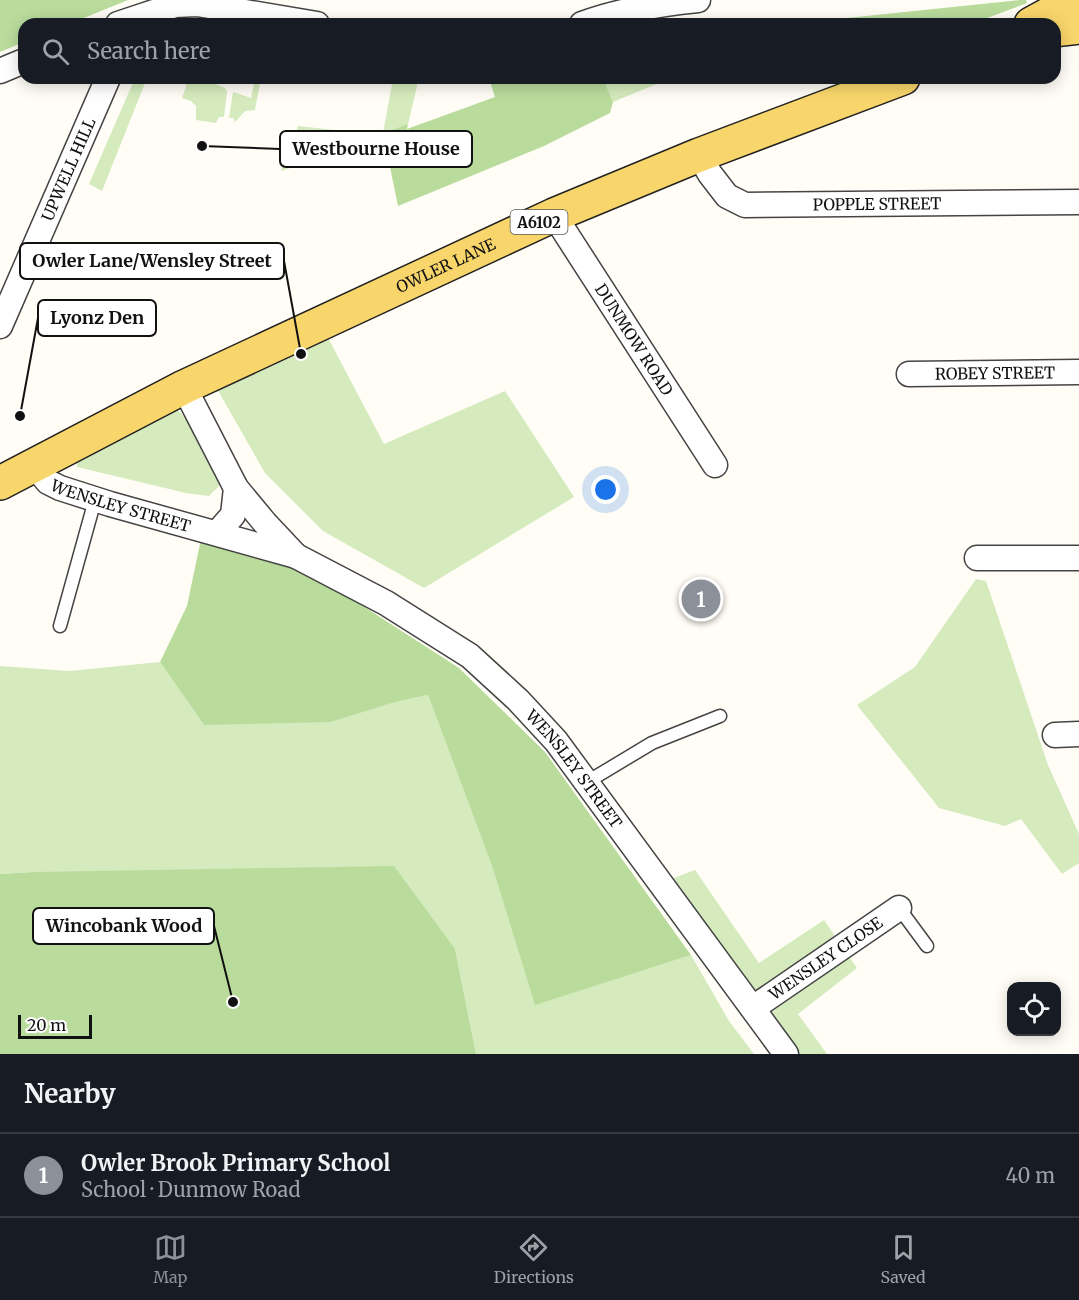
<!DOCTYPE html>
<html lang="en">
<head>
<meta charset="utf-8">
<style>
	:root { --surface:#171b24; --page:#242831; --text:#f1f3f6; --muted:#9ea1a6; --line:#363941; --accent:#8c9099 }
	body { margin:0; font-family:Merriweather,serif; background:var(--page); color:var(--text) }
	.controls { position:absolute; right:18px; bottom:18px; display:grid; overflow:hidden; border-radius:12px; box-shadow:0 3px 15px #0003 }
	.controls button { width:54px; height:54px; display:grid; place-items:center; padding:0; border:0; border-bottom:2px solid var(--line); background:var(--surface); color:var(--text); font:30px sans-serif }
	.scale { position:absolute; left:18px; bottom:15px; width:74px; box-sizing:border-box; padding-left:6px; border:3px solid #111; border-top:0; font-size:16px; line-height:21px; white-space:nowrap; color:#111; -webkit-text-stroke:4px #fff; paint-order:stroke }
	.you { position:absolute; left:606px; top:490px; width:21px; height:21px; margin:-15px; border:4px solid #fff; border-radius:50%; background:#1a73e8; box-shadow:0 0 0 9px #1a73e833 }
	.badge { display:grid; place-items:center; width:39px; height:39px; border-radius:50%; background:var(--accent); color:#fff; font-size:20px; font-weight:700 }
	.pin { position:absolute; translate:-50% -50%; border:3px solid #fff; box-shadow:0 2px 6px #0006 }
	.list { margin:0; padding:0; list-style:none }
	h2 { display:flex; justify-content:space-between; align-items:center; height:78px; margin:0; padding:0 24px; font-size:26px }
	h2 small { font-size:20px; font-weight:400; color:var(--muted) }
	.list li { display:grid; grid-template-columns:39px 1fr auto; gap:18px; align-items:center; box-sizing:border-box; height:84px; padding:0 24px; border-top:2px solid var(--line) }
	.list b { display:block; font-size:22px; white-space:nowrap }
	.list p { margin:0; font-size:20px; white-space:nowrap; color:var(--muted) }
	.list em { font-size:20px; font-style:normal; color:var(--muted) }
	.icon { flex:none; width:33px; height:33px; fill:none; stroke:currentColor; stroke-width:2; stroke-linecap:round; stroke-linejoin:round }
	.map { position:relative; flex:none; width:1079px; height:1054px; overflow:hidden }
	.search { position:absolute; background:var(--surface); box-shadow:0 3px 15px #0003; left:18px; right:18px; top:18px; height:66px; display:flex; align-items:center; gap:15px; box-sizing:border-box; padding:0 21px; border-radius:18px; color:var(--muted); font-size:22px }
	.sheet { height:162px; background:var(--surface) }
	nav { display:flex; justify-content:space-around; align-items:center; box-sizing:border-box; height:84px; border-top:2px solid var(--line); background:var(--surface); font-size:16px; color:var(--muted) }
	nav a { display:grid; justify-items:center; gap:3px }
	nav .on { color:var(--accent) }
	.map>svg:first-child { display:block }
</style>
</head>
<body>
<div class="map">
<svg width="1079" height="1054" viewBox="0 0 1079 1054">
	<rect width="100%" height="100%" fill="#fffdf5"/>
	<!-- green -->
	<g fill="#d5ebbd">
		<polygon points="135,78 147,78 102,191 89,184"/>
		<polygon points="189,78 200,78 225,88 227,92 224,117 219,117 216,123 196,120 196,106 191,101 182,98"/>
		<polygon points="255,78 261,78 255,110 245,111 235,122 233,118 229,118 233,92 251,98"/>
		<polygon points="391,78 418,82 408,124 383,133 393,79"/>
		<polygon points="603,78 671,78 613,102"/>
		<path d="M298,126L381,135L382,138L281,171C284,155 295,143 298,126Z"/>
		<polygon points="325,332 384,444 505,391 574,497 424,588 323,531 265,473 216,387"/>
		<polygon points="175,407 190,423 220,485 209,496 186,493 77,467 77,457"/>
		<polygon points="976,579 986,581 1048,765 1079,834 1079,863 1062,874 1021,819 1005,826 939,808 857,705 915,667"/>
		<polygon points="160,662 204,725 395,702 428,695 492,866 535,1004 691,955 729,1021 754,1054 476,1054 455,949 34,872 0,874 0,666 69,671"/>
		<polygon points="695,870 759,963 824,920 857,968 798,1014 827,1054 796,1054 671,879"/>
	</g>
	<!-- forest -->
	<g fill="#b9dc9c">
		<polygon points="0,0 128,0 69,24 24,24 24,42 0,52"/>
		<polygon points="1020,0 1026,0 1027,3 971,24 789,24"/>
		<polygon points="489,78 603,78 613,102 610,113 544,146 398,206 383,133 408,124 407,129 495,97"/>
		<polygon points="201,539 259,553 335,588 459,668 545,752 691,955 535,1005 492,866 428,695 395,702 330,722 204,725 160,662 187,606"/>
		<polygon points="394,866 455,949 476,1054 0,1054 0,874 34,872"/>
	</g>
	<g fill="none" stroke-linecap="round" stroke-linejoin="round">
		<defs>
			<g id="lane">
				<polyline points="60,626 95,500"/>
				<polyline points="587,782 652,743 720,716"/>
				<polyline points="899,908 927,946"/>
			</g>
			<g id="street">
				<polyline points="118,24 175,5 197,4 317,24"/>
				<path d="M582,24C620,10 658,4 698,0"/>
				<polyline points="0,71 24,61"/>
				<path id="s1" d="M699,155L710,174L727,196L745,205L1079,202"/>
				<path id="s2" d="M554,215L715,465"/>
				<path id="s3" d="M0,326L108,78"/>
				<path id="s4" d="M909,374L1079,372"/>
				<polyline points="184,387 236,488 265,523 296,556"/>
				<path id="s5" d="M34,465L48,482L60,488L110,504L296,556L386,603L470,656L518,700L556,741L786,1054"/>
				<polyline points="217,533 233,515 236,488"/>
				<polyline points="977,558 1079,558"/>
				<polyline points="1055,735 1079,734"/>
				<path id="s6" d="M753,1008L899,908"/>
			</g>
			<g id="primary">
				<polyline points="1031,24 1075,0"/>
				<polyline points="1055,30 1079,27"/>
				<path id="s7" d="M0,483L184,387L554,215L699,155L903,78"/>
			</g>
		</defs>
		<!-- lane casing -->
		<use href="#lane" stroke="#444" stroke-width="15"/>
		<!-- street casing -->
		<use href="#street" stroke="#444" stroke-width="27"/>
		<!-- primary casing -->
		<use href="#primary" stroke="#222" stroke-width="36"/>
		<!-- lane -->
		<use href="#lane" stroke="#fff" stroke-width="12"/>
		<!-- street -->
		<use href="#street" stroke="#fff" stroke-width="24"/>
		<!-- primary -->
		<use href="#primary" stroke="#f9d66b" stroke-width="33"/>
	</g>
	<g text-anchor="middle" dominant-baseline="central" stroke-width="6" stroke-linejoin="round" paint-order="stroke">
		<!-- shield labels -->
		<rect fill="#fff" stroke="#585858" stroke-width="1.5" x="510.5" y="210" width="57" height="24" rx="4.5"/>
		<g font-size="15" font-weight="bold" fill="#111">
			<text x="539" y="222">A6102</text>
		</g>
		<!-- street labels -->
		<g font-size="16" fill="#111" stroke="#fff">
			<text stroke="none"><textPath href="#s3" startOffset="171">UPWELL HILL</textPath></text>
			<text stroke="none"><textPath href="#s1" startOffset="202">POPPLE STREET</textPath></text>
			<text stroke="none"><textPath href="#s7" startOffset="496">OWLER LANE</textPath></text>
			<text stroke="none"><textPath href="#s2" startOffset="148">DUNMOW ROAD</textPath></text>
			<text stroke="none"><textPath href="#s4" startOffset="86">ROBEY STREET</textPath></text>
			<text stroke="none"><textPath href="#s5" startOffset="99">WENSLEY STREET</textPath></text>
			<text stroke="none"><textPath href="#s5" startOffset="636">WENSLEY STREET</textPath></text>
			<text stroke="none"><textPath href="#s6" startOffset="88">WENSLEY CLOSE</textPath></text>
		</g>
	</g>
	<!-- callouts -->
	<path fill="none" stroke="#111" stroke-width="2" d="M202 146L280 149M301 354L284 261M20 416L38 318M233 1002L214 926"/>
	<g fill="#111" stroke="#fff" stroke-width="2">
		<circle cx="202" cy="146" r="6"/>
		<circle cx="301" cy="354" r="6"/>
		<circle cx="20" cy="416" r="6"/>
		<circle cx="233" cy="1002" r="6"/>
	</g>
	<g fill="#fff" stroke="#111" stroke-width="2">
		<rect x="280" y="131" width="192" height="36" rx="6"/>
		<rect x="20" y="243" width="264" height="36" rx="6"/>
		<rect x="38" y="300" width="118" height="36" rx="6"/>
		<rect x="33" y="908" width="181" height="36" rx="6"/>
	</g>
	<g font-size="18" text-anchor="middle" font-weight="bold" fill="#111">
		<text x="376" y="155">Westbourne House</text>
		<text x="152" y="267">Owler Lane/Wensley Street</text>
		<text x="97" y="324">Lyonz Den</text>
		<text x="124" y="932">Wincobank Wood</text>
	</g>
</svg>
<div class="controls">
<button><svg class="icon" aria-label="locate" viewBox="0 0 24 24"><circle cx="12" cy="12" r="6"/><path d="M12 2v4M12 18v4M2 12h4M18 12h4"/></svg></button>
</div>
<div class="scale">20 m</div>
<div class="you"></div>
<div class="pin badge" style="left:701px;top:599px">1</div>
<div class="search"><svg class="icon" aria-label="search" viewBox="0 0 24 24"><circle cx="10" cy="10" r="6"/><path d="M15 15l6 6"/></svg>Search here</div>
</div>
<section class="sheet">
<h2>Nearby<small></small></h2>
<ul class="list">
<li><span class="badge">1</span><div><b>Owler Brook Primary School</b><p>School · Dunmow Road</p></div><em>40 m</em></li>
</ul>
</section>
<nav>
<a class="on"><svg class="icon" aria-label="map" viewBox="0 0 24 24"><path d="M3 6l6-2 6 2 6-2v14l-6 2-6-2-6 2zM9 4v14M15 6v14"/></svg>Map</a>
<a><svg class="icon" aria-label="directions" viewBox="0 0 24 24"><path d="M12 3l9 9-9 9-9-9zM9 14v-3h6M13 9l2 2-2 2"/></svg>Directions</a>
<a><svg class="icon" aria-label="saved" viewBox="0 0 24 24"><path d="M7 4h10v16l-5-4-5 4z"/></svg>Saved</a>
</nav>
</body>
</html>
